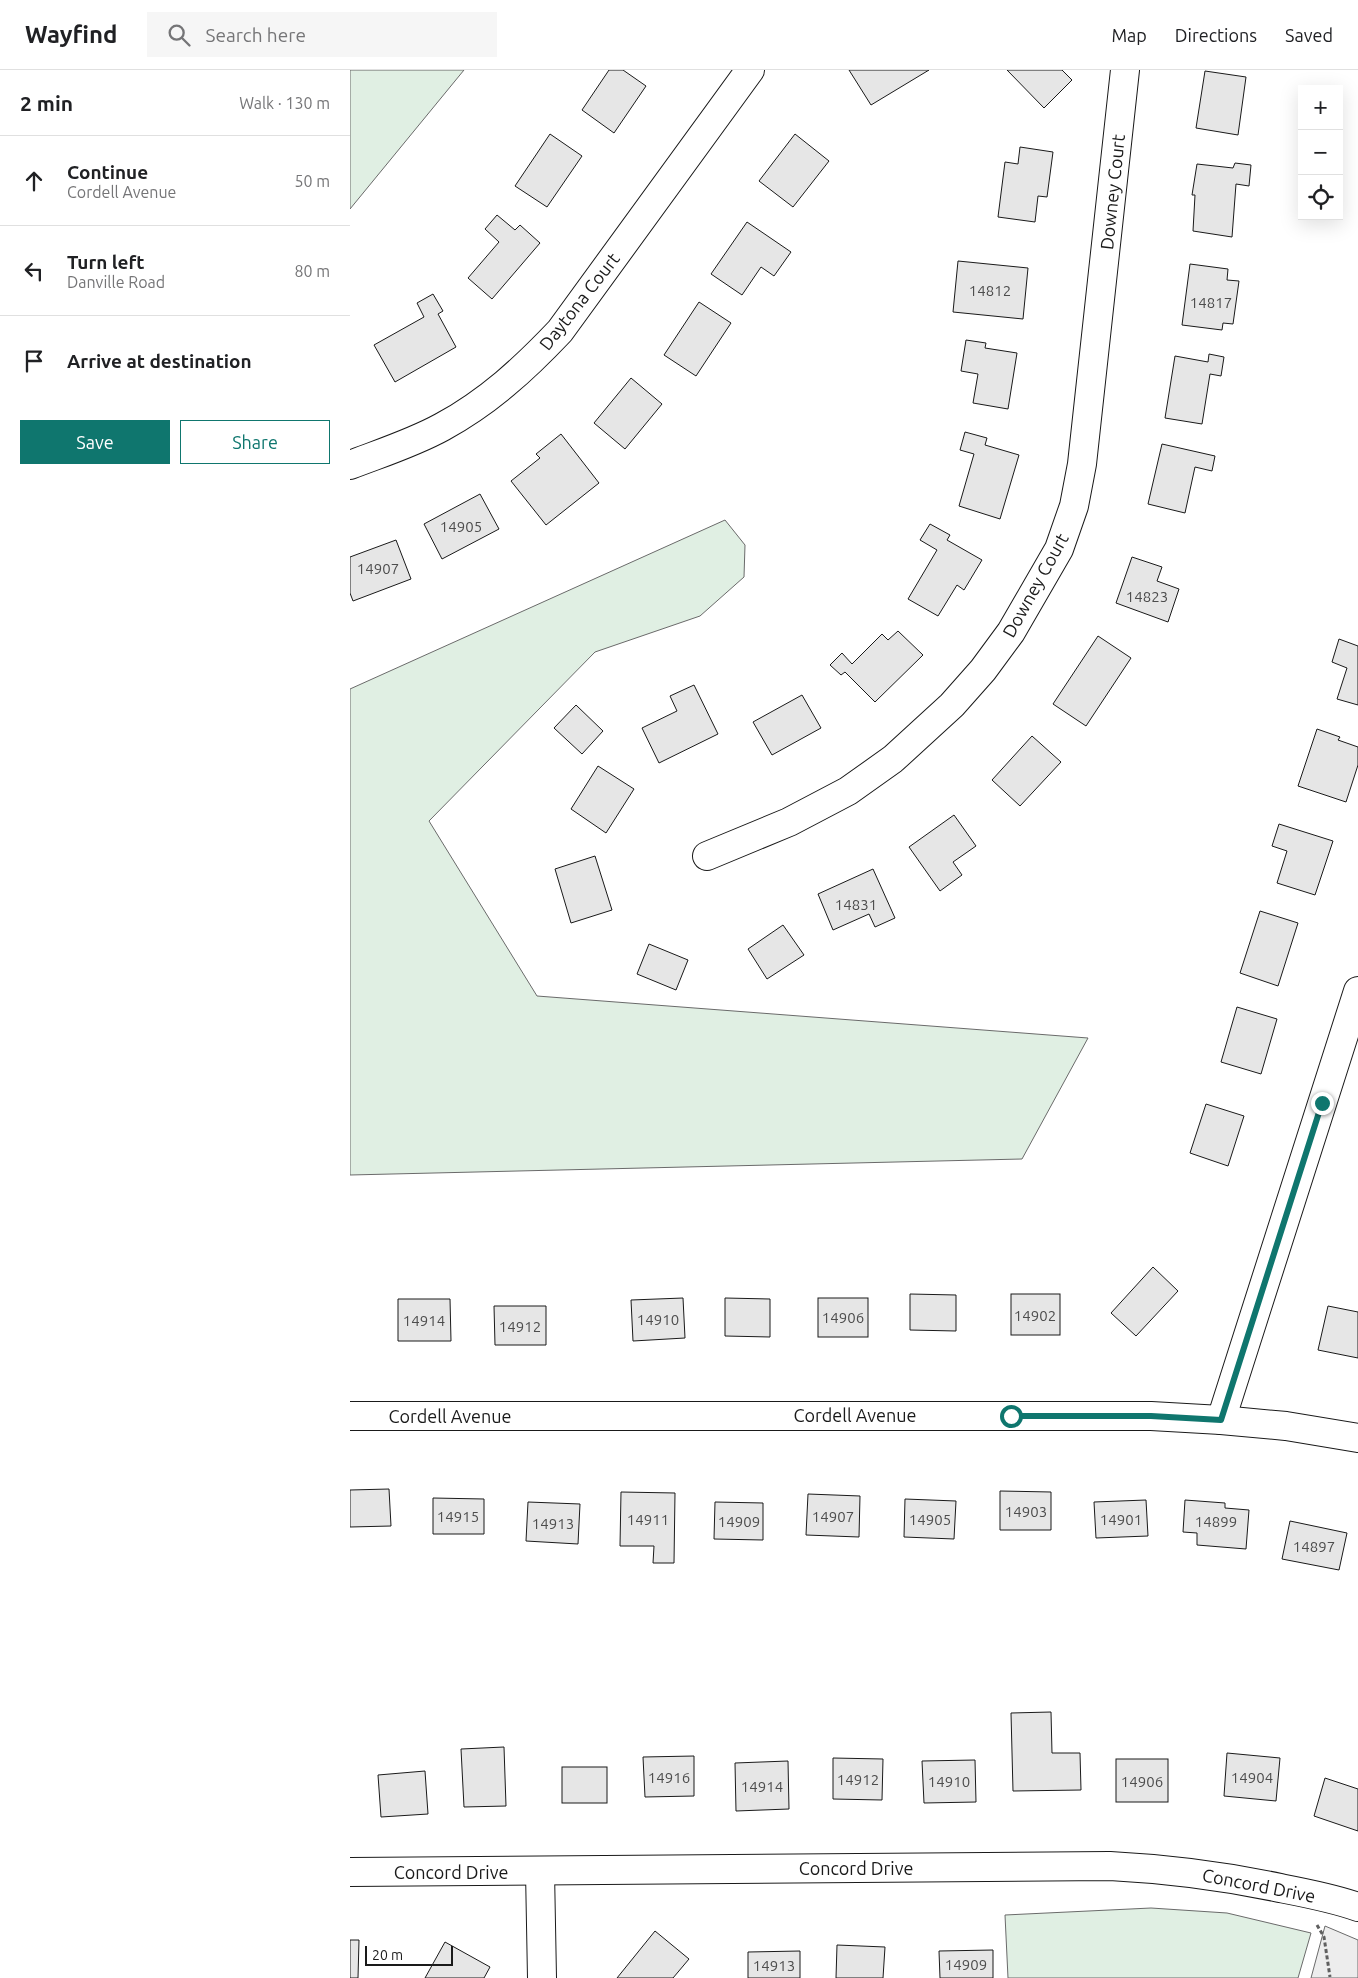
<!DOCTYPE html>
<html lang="en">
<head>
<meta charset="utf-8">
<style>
	:root { --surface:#fff; --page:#f6f6f6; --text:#202124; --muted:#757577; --line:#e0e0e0; --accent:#0f766e }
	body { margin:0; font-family:Ubuntu,sans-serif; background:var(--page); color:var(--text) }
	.controls { position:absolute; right:15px; top:15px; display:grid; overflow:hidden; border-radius:0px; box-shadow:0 5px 20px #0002 }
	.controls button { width:45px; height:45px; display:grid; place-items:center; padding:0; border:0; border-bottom:1px solid var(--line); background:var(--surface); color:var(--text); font:25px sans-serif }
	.scale { position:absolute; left:15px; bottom:12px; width:88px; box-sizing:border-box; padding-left:5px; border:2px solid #1a1a1a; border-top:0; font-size:14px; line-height:18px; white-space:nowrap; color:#1a1a1a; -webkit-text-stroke:4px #fff; paint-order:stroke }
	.stop { position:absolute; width:15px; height:15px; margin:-11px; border:4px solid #0f766e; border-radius:50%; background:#fff }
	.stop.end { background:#0f766e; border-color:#fff; box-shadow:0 1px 5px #0008 }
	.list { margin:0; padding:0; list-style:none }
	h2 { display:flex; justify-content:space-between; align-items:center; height:65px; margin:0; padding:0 20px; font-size:21px }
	h2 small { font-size:16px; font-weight:400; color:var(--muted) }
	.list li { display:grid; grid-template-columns:32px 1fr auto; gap:15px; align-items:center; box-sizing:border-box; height:90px; padding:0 20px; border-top:1px solid var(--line) }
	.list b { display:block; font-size:19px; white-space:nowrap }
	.list p { margin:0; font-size:16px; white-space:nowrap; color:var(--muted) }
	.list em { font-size:16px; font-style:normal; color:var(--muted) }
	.actions { display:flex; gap:10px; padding:15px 20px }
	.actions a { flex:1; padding:11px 0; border:1px solid var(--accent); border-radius:0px; text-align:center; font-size:18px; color:var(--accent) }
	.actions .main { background:var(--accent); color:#fff }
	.icon { flex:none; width:28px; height:28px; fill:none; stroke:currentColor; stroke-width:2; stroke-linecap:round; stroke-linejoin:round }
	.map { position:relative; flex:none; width:1008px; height:1908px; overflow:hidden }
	header { display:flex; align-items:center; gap:30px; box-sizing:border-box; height:70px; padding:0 25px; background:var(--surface); border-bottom:1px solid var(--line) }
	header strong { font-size:24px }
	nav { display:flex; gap:28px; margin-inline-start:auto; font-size:18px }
	.search { width:350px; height:45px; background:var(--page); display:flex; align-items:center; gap:12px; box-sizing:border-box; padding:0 18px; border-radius:0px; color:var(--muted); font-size:19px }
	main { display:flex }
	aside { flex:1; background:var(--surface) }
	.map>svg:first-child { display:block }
</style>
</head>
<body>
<header>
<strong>Wayfind</strong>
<div class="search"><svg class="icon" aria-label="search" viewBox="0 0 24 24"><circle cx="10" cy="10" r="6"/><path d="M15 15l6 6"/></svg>Search here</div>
<nav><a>Map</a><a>Directions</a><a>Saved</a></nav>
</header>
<main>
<aside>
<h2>2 min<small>Walk · 130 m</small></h2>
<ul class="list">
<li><svg class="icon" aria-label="ahead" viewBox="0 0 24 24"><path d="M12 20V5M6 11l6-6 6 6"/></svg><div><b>Continue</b><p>Cordell Avenue</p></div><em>50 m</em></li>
<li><svg class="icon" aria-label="left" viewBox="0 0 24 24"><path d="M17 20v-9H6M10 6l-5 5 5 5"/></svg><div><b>Turn left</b><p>Danville Road</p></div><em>80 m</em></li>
<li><svg class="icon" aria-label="arrive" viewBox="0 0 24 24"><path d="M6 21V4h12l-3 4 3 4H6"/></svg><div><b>Arrive at destination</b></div></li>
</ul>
<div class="actions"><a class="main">Save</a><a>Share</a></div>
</aside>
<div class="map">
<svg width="1008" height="1908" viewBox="0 0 1008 1908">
	<rect width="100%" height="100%" fill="#fff"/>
	<!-- green -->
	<g fill="#e0efe3" stroke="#6a6a6a">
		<polygon points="0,0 114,0 0,139"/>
		<polygon points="375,450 395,475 394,507 350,546 245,582 79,751 187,926 738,968 672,1089 0,1105 0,619"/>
		<polygon points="801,1838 877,1843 961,1863 948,1908 658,1908 655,1845"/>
	</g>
	<!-- parking -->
	<polygon fill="#ededed" stroke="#6a6a6a" points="975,1856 1008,1870 1008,1908 961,1908"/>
	<!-- building -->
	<g fill="#e6e6e6" stroke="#1a1a1a">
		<polygon points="259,0 273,0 296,16 264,63 232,40"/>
		<polygon points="499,0 579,0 521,35"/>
		<polygon points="657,0 712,0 722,10 694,38"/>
		<polygon points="855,1 896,7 888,65 846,58"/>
		<polygon points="200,64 232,86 197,137 165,116"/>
		<polygon points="445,64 479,91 443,137 409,111"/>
		<polygon points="670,77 703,82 697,127 688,126 685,152 648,147 655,92 668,94"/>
		<polygon points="885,93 901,95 899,116 886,114 882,167 843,161 845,125 842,125 847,94 883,98"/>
		<polygon points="147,145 165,160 170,155 190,173 142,229 118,208 149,172 135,159"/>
		<polygon points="397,152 441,182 424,206 411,197 392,225 361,204"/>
		<polygon points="608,191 678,198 673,249 603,242"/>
		<polygon points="840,194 878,199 877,210 889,211 883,254 873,253 872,260 832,255"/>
		<polygon points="83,224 93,241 88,244 106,277 45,312 24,275 74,247 67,233"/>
		<polygon points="349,232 381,253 346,306 314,285"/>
		<polygon points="616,270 636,273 635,278 667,283 658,339 623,333 628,304 611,301"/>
		<polygon points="859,284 874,287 871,306 860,304 852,354 815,348 825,286 858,292"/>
		<polygon points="281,308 312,334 275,379 244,353"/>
		<polygon points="615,362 637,368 635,375 669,385 650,449 609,436 624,384 610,380"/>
		<polygon points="211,364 249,413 196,455 161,411 190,388 186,384"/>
		<polygon points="812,374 865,386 862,401 845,397 835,443 798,434"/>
		<polygon points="130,424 149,459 92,489 74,454"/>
		<polygon points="580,454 600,465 597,470 632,490 614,520 607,515 588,546 558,529 587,480 570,470"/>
		<polygon points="46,470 61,509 3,531 0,523 0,487"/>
		<polygon points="782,487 812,497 807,511 829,519 818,552 766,533"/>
		<polygon points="548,561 573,585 525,632 495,602 491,605 480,595 492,583 502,594 532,564 538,570"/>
		<polygon points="748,566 781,588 736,656 703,634"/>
		<polygon points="989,569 1008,576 1008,635 987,629 997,598 982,592"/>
		<polygon points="344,615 368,664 309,693 292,658 327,641 320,626"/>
		<polygon points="452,625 471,658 422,685 403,652"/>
		<polygon points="226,635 253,661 232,684 204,658"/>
		<polygon points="967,659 990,667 988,670 1008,677 1008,695 996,732 948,716"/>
		<polygon points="682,666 711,692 670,736 642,710"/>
		<polygon points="248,696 284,719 256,763 221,739"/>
		<polygon points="604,745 626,776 603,792 612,805 590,821 559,777"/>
		<polygon points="929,754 983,771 965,825 927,813 937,781 922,776"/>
		<polygon points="245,786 262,840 221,853 205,799"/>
		<polygon points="523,799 545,848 525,857 519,844 483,860 468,824"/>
		<polygon points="910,841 948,853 928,916 890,903"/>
		<polygon points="433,855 454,885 417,909 398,879"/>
		<polygon points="299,874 338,890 326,920 287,904"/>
		<polygon points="887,937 927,949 911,1004 871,992"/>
		<polygon points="856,1034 894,1046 878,1096 840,1083"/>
		<polygon points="803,1197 828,1221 786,1266 761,1243"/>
		<polygon points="560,1224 606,1225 606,1261 560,1260"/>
		<rect x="661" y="1224" width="49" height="41"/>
		<polygon points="333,1228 335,1268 283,1271 281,1230"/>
		<polygon points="375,1228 420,1229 420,1267 375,1266"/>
		<rect x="468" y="1228" width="50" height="39"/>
		<polygon points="48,1229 100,1229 101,1271 48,1271"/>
		<polygon points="144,1236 196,1236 196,1275 145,1275"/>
		<polygon points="978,1236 1008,1242 1008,1288 968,1280"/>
		<polygon points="39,1419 41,1456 0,1457 0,1420"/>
		<polygon points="650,1421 701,1422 701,1460 650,1460"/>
		<polygon points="271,1422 325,1423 324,1493 303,1493 304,1476 270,1476"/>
		<polygon points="458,1424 510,1426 509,1467 456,1465"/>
		<polygon points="83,1428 134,1429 134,1464 83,1464"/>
		<polygon points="555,1429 606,1431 604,1469 554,1467"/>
		<polygon points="796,1430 798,1466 746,1468 744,1432"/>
		<polygon points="835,1430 875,1433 875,1438 899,1440 896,1479 847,1475 847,1463 833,1462"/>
		<polygon points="178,1432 230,1434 228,1474 176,1471"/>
		<polygon points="365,1432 413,1433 413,1470 364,1469"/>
		<polygon points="940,1451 997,1463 989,1500 932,1489"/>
		<polygon points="701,1642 702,1683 730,1683 731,1720 663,1721 661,1643"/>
		<polygon points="154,1677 156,1736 114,1737 111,1679"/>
		<polygon points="877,1683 930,1688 926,1731 874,1726"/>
		<polygon points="344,1686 344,1726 295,1727 293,1687"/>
		<polygon points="483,1688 533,1689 532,1730 483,1729"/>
		<rect x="766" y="1689" width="52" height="43"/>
		<polygon points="625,1690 626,1732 574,1733 572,1691"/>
		<polygon points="438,1691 439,1739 386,1741 385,1693"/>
		<rect x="212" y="1697" width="45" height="36"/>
		<polygon points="75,1701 78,1744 31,1747 28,1705"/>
		<polygon points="975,1708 1008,1719 1008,1761 964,1746"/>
		<polygon points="305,1861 339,1889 323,1908 267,1908"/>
		<polygon points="0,1870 9,1870 8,1908 0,1908"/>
		<polygon points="95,1872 140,1897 134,1908 75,1908"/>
		<polygon points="487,1875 535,1877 533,1908 486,1908"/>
		<polygon points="643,1880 643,1908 590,1908 589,1881"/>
		<polygon points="450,1881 450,1908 398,1908 398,1882"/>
	</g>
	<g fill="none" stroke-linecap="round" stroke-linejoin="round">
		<defs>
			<g id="minor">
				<path d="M0,395C31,383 63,373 92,357C138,332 174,299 210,261L400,0"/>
				<polyline points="357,786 439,752 498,721 543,689 602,635 633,600 661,562 709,479 724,436 732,394 775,0"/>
				<polyline points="0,1346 801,1346 871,1350 936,1356 1008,1368"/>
				<polyline points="871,1350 1008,921"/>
				<polyline points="190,1801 192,1908"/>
				<path d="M0,1802L760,1796C818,1799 874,1806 930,1818C956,1823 983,1828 1008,1837"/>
			</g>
		</defs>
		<!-- minor casing -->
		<use href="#minor" stroke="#1a1a1a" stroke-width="30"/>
		<!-- path -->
		<polyline stroke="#5f5f5f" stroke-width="3" stroke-dasharray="4 2.5" stroke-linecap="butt" points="967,1855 974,1867 980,1907"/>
		<!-- minor -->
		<use href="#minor" stroke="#fff" stroke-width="28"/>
	</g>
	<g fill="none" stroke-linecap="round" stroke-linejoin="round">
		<!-- route -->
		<polyline stroke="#0f766e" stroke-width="6" points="661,1346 801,1346 871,1350 972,1033"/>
	</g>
	<g text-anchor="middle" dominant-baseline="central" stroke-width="4" stroke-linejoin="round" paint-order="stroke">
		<!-- number labels -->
		<g font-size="15" fill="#4d4d4d">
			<text x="640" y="220">14812</text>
			<text x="861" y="232">14817</text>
			<text x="111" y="456">14905</text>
			<text x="28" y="498">14907</text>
			<text x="797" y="526">14823</text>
			<text x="506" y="834">14831</text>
			<text x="685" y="1245">14902</text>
			<text x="493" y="1247">14906</text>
			<text x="308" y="1249">14910</text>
			<text x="74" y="1250">14914</text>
			<text x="170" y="1256">14912</text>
			<text x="676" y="1441">14903</text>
			<text x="108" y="1446">14915</text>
			<text x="483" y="1446">14907</text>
			<text x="298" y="1449">14911</text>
			<text x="580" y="1449">14905</text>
			<text x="771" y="1449">14901</text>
			<text x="389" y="1451">14909</text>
			<text x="866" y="1451">14899</text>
			<text x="203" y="1453">14913</text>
			<text x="964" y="1476">14897</text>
			<text x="319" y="1707">14916</text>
			<text x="902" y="1707">14904</text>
			<text x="508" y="1709">14912</text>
			<text x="599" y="1711">14910</text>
			<text x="792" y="1711">14906</text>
			<text x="412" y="1716">14914</text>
			<text x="616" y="1894">14909</text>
			<text x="424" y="1895">14913</text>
		</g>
		<!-- street labels -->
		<g font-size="18" fill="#1a1a1a" stroke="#fff">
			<text transform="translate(762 122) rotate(-84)">Downey Court</text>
			<text transform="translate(229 231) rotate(-52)">Daytona Court</text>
			<text transform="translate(685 515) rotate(-61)">Downey Court</text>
			<text x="505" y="1345">Cordell Avenue</text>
			<text x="100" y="1346">Cordell Avenue</text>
			<text x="506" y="1798">Concord Drive</text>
			<text x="101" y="1802">Concord Drive</text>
			<text transform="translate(909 1815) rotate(11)">Concord Drive</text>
		</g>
	</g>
</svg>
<div class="controls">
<button>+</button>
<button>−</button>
<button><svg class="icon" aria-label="locate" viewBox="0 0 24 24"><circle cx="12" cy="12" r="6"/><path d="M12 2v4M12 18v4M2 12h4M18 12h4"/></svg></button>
</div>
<div class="scale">20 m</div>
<div class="stop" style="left:661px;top:1346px"></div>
<div class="stop end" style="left:972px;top:1033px"></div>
</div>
</main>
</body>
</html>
